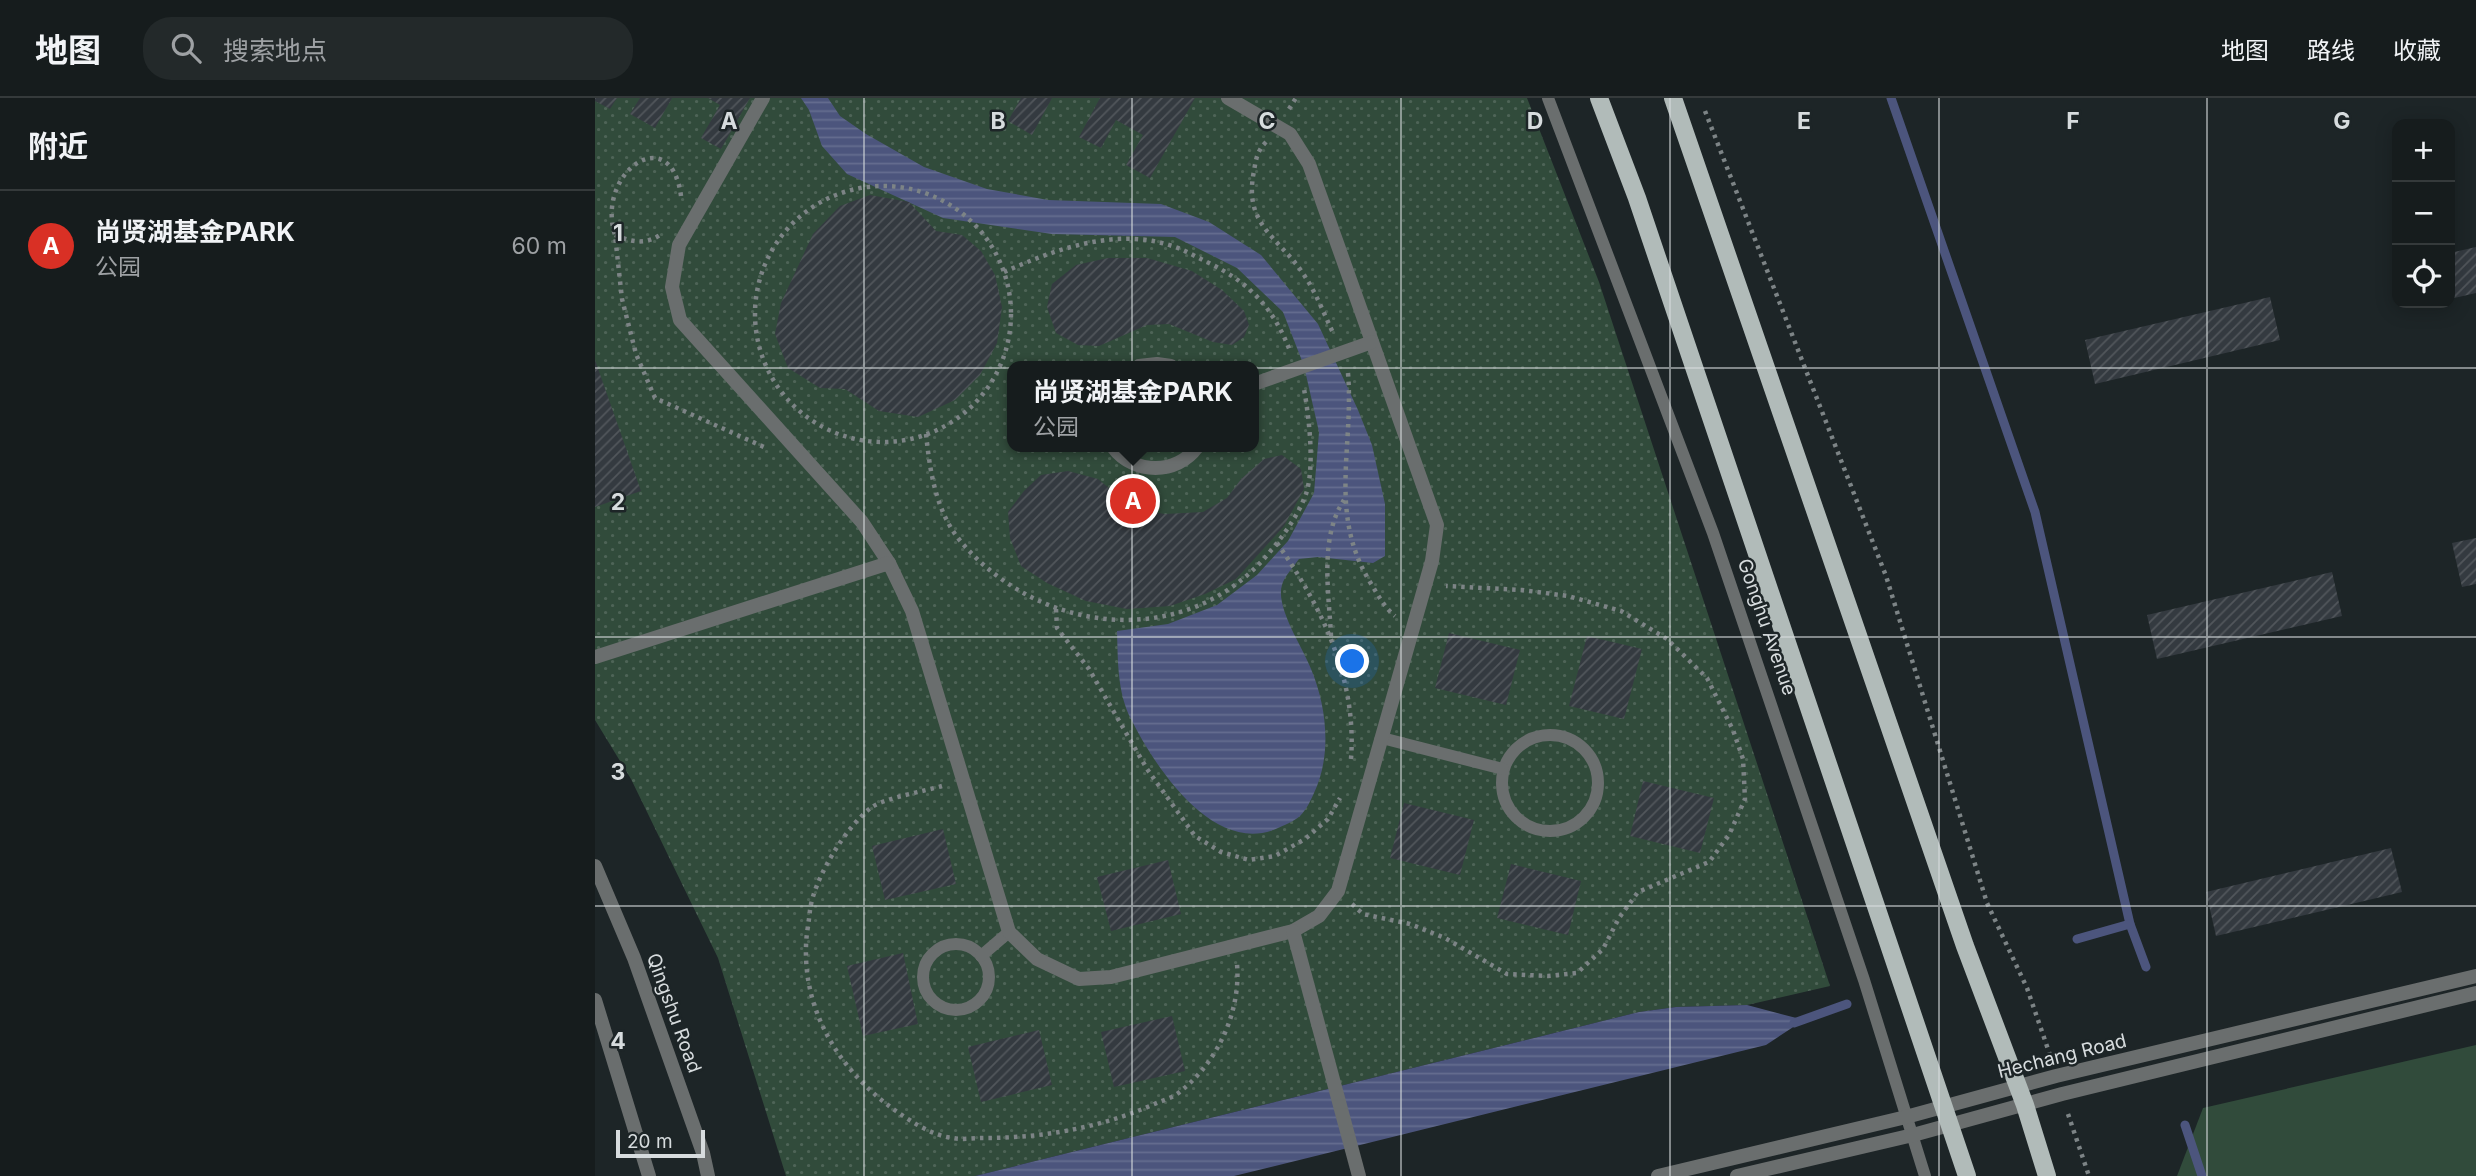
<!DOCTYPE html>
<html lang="zh">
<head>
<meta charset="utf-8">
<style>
	:root { --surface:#161c1d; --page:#23292a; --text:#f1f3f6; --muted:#9ea1a4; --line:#353a3b; --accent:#d93025 }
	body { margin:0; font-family:Inter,"Noto Sans SC",sans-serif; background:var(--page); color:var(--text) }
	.controls { position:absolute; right:21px; top:21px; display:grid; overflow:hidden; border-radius:14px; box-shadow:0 4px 18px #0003 }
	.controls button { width:63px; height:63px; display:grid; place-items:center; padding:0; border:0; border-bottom:2px solid var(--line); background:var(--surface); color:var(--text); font:35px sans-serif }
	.scale { position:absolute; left:21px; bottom:18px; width:89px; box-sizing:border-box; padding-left:7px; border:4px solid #d7dcde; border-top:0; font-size:19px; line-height:24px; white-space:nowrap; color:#d7dcde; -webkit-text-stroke:5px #1d2527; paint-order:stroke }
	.you { position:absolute; left:758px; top:564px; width:24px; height:24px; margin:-18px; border:5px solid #fff; border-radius:50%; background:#1a73e8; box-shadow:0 0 0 10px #1a73e833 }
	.badge { display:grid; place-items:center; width:46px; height:46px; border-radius:50%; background:var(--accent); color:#fff; font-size:23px; font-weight:700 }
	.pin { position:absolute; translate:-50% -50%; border:4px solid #fff; box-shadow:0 2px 7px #0006 }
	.popup { position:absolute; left:412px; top:263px; width:252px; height:91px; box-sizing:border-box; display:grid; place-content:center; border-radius:14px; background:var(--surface); filter:drop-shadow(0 2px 5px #0005); font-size:23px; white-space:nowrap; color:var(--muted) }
	.popup b { font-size:26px; color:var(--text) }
	.popup::after { content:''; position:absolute; left:50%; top:100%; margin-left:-14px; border:14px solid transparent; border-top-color:var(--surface) }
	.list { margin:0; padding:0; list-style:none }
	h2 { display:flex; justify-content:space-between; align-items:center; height:91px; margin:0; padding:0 28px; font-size:30px }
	h2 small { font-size:23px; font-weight:400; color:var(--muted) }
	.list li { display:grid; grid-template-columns:46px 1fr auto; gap:21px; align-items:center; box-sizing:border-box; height:112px; padding:0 28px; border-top:2px solid var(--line) }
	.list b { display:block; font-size:26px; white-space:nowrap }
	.list p { margin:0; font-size:23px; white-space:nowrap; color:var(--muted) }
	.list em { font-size:23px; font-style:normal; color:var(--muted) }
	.icon { flex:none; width:38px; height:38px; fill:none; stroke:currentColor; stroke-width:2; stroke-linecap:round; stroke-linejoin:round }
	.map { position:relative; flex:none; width:1881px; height:1078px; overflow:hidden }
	header { display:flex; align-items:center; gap:42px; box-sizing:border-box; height:98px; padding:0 35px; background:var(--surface); border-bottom:2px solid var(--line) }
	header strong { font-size:33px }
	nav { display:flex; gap:38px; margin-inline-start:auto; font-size:24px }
	.search { width:490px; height:63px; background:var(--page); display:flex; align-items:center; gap:18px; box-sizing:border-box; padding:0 24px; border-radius:28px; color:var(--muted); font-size:26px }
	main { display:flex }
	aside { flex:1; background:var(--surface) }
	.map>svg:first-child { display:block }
</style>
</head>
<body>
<header>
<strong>地图</strong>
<div class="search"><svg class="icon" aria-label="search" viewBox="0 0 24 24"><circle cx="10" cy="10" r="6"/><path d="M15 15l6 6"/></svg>搜索地点</div>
<nav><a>地图</a><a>路线</a><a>收藏</a></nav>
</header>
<main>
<aside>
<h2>附近<small></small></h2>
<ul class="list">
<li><span class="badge">A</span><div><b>尚贤湖基金PARK</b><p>公园</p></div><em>60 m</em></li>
</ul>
</aside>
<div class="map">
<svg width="1881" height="1078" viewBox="0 0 1881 1078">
	<defs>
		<pattern id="garden-dots" width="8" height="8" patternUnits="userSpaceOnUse" patternTransform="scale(1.75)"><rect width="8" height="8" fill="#314b3b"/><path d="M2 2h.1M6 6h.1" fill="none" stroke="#4e6457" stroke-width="1.8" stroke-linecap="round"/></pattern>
		<pattern id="water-rules" width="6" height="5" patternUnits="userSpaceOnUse" patternTransform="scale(1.75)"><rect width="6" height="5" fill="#4c557d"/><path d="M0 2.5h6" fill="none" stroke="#656d8f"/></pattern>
		<pattern id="building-hatch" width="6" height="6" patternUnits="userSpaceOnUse" patternTransform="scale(1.75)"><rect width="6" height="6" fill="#343a40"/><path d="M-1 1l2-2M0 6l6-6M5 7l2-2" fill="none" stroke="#51565b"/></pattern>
	</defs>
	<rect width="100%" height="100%" fill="#1d2527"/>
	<!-- grass -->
	<polygon fill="#314b3b" points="1881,947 1881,1078 1582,1078 1608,1010"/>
	<!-- garden -->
	<path fill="url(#garden-dots)" fill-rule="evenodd" d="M0,0H932L1004,184L1235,888L1152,907L1081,909L1044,914L380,1078H191L123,860L36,681L0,622ZM417,268H659V349H417Z"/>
	<!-- water -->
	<g fill="url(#water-rules)">
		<path d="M206,0H233L245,18L271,36L329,69L392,91L453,102L566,106L614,124L666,157L723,226L763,312L777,347L790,406V458L778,465L723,459L704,461C699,468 689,479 687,487C680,509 708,550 716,571C732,609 737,657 719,695C709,717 705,721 683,730C619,759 560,669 536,621C522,594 523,562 522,533L573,526L622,507L662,477L693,443L719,395L724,334L709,268L688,214L642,170L580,139L457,136L348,120L252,76L227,48L214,12Z"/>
		<polygon points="1152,907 1209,922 1171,947 639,1078 380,1078 1044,914 1081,909"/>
	</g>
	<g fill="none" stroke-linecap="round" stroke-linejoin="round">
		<!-- stream -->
		<g stroke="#4c557d" stroke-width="9">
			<polyline points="1296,0 1440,414 1535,826 1551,869"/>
			<polyline points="1482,841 1535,826"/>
			<polyline points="1199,925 1252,906"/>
			<polyline points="1590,1027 1607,1078"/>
		</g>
	</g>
	<!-- building -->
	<g fill="url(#building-hatch)">
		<polygon points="0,0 22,0 15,11 0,3"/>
		<polygon points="45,0 77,0 60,30 35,16"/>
		<polygon points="113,0 155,0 126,51 106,40 125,7"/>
		<polygon points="426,0 457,0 437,37 413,23"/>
		<polygon points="505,0 600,0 555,80 531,67 548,37 521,22 506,50 484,39"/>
		<polygon points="275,97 314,104 341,133 367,137 386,153 400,177 407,209 402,245 385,277 360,302 323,319 284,313 250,291 225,290 193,270 180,236 186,205 218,136 245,108"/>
		<polygon points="1881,149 1881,195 1855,201 1855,155"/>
		<polygon points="513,160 552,160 597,173 627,192 649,213 654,227 649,239 637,247 618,244 574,226 552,227 504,248 483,247 461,235 452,209 457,186 481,167"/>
		<polygon points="1675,199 1685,242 1500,286 1490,242"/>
		<polygon points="0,262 46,393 0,409"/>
		<polygon points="687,357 706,371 709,391 689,428 641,481 610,496 575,508 532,511 491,503 452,485 426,468 415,440 413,414 429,393 446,377 473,373 503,381 539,411 570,416 608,414 632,400 646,381 669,361"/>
		<polygon points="1881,440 1881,486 1867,489 1857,445"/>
		<polygon points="1737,474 1747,518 1562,561 1552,517"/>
		<polygon points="854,535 925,552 911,607 840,590"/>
		<polygon points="992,538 1047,551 1029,621 974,608"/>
		<polygon points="1048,683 1119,700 1105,755 1035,738"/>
		<polygon points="809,705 879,722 865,777 795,760"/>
		<polygon points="348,731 361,786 290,802 277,748"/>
		<polygon points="1796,750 1807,794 1621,838 1611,794"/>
		<polygon points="573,762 586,816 516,833 502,779"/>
		<polygon points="916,766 986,783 973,837 902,820"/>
		<polygon points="308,855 323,926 268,938 252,868"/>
		<polygon points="577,918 590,973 519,989 506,934"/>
		<polygon points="444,932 457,987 386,1004 373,949"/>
	</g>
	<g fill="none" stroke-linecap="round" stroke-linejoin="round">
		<!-- path -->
		<g stroke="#7d8486" stroke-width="4.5" stroke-dasharray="3.5 5" stroke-linecap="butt">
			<polyline points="694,11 701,0"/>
			<polyline points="1110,13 1291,478 1392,805 1432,890 1455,957"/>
			<path d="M671,44C662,53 661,61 659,73C648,126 682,138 707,174C721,194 729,216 739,237"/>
			<circle cx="288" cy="216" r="128"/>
			<path d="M86,98C76,21 0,75 20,137L27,201L41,256L60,300L169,349"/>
			<path d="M20,137C36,144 50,147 65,137"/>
			<path d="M409,174C461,151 523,128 580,149C592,153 603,160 614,165C655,185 679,211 695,253"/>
			<path d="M753,275C759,350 733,415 775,484C783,497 789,509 800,518"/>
			<path d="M331,336C335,374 341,415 367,445C447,538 592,553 674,455C688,438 703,418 711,396C720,369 714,319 709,291"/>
			<path d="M682,445C727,509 762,581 756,661"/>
			<polyline points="461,511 462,530 494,571 552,671 600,738 626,754 654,762 680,758 710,741 733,721 745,700"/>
			<path d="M736,538C734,495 724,440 749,402"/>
			<path d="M347,688C330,693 290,700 277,709C251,728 219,781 215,812C214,824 211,837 211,849C209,917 247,975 301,1013C317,1024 338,1038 358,1040C368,1042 379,1040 389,1040C450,1040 509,1029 564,1004C572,1001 581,998 587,992C623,963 646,913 642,866"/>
			<polyline points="757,806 768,816 815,826 850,840 912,876 953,878 982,875 1008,851 1024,820 1043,794 1114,764 1134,737 1150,701 1148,661 1138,632 1112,580 1072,541 1026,513 973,498 927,492 851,488"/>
			<polyline points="1473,1016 1494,1078"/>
		</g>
		<!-- service -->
		<g stroke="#6a6e6e" stroke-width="12">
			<polyline points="953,0 1118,435 1269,882 1330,1078"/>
			<circle cx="955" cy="685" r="48"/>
			<polyline points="787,640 908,671"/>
			<circle cx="361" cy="879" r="33"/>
			<polyline points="386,858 414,834"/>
		</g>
		<!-- minor -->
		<g stroke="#6a6e6e" stroke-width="14">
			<polyline points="168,0 84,147 77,189 85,222 267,424 294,465 317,513 414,834 442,861 484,881 516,879 698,833 724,818 743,793 837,463 842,427 714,66 695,36 633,0"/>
			<polyline points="544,268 562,266 576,268"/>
			<polyline points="659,286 777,244"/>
			<path d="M518,349C539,377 582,377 602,349"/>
			<polyline points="0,559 294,465"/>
			<polyline points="698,833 764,1078"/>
		</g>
		<!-- tertiary -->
		<g stroke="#6a6e6e" stroke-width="14">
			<polyline points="0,768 39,860 108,1055 113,1078"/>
			<polyline points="0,902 54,1078"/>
			<polyline points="1063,1078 1311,1019 1461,978 1881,878"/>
			<polyline points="1142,1078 1318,1037 1467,996 1881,895"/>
		</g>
		<!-- primary -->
		<g stroke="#b1bbb9" stroke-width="18">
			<polyline points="1004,0 1042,100 1372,1078"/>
			<polyline points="1078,0 1370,848 1430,1007 1452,1078"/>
		</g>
	</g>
	<!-- grid -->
	<path fill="none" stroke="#d7dcde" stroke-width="2" stroke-opacity="0.55" d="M269,0V1078M537,0V1078M806,0V1078M1075,0V1078M1344,0V1078M1612,0V1078M0,270H1881M0,539H1881M0,808H1881"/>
	<g text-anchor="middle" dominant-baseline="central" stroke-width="5" stroke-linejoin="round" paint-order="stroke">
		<!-- street labels -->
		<g font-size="19" fill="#d7dcde" stroke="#1d2527">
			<text transform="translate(1172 529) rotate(71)">Gonghu Avenue</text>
			<text transform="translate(79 915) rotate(70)">Qingshu Road</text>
			<text transform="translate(1467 958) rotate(-14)">Hechang Road</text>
		</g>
	</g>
	<g font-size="23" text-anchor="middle" font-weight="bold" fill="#d7dcde" stroke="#1d2527" stroke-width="5" stroke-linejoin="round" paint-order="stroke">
		<text x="134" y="31">A</text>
		<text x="403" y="31">B</text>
		<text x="672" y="31">C</text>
		<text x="940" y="31">D</text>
		<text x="1209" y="31">E</text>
		<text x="1478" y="31">F</text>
		<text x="1747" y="31">G</text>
		<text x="23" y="143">1</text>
		<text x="23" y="412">2</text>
		<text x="23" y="682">3</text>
		<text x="23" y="951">4</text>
	</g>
</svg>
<div class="controls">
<button>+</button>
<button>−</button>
<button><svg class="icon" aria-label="locate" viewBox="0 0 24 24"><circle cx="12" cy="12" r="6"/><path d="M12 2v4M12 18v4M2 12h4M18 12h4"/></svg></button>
</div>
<div class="scale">20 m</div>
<div class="you"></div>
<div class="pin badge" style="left:538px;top:403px">A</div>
<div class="popup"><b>尚贤湖基金PARK</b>公园</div>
</div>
</main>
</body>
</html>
